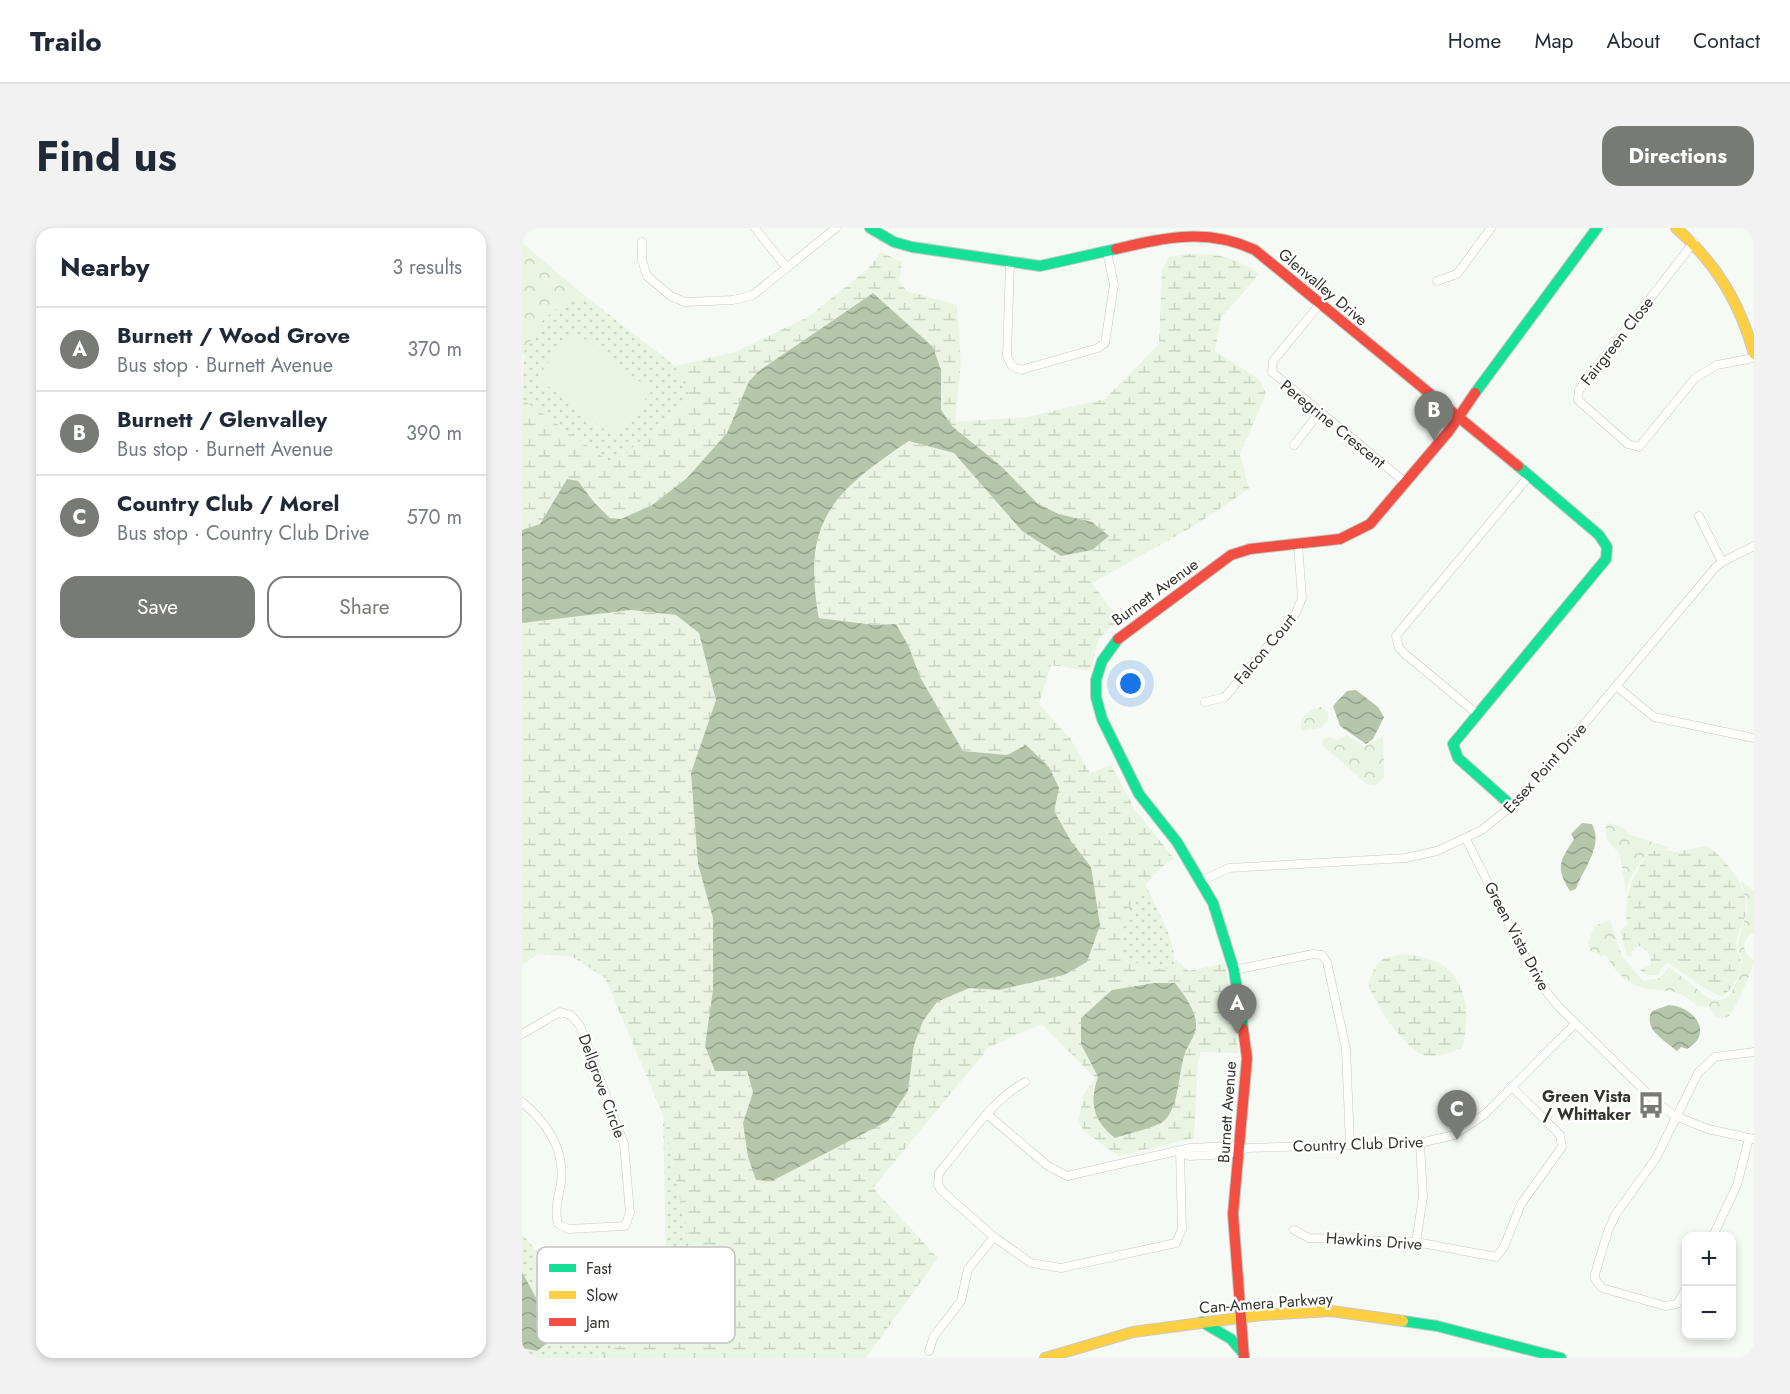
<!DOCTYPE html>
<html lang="en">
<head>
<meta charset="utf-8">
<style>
	:root { --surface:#fff; --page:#f2f2f3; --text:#1f2937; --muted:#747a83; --line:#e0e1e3; --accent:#777a75 }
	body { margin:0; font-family:Jost,sans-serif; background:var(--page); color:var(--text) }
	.controls { position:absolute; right:18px; bottom:18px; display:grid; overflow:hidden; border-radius:12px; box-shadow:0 3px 9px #0003 }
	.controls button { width:54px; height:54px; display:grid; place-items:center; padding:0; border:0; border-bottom:2px solid var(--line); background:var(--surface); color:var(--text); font:30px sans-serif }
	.you { position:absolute; left:609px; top:456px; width:21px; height:21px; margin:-15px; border:4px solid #fff; border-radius:50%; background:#1a73e8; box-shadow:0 0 0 9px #1a73e833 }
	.badge { display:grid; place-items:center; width:39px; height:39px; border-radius:50%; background:var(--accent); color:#fff; font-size:20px; font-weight:700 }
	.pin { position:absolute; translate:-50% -50px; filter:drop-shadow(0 2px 3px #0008) }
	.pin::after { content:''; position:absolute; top:32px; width:21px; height:18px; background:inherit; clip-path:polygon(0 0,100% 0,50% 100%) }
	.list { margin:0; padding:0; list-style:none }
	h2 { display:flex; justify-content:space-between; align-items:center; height:78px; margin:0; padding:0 24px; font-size:26px }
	h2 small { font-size:20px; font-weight:400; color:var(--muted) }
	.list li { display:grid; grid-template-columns:39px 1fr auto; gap:18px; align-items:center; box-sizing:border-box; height:84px; padding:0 24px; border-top:2px solid var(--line) }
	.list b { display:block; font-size:22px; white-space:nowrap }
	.list p { margin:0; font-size:20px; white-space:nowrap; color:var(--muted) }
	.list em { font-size:20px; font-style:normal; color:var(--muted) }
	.actions { display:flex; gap:12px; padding:18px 24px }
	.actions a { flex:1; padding:14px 0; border:2px solid var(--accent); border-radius:18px; text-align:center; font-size:21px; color:var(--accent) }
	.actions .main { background:var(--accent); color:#fff }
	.map { position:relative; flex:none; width:1232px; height:1130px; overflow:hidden; border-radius:18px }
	header { display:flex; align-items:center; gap:36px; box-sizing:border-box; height:84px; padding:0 30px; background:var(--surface); border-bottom:2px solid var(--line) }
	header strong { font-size:28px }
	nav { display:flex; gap:33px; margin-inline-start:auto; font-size:21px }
	.intro { display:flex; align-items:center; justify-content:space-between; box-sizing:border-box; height:144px; padding:0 36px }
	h1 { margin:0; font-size:42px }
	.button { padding:15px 27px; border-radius:18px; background:var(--accent); color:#fff; font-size:21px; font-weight:700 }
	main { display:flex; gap:36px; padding:0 36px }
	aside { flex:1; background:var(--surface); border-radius:18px; box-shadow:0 3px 9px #0003 }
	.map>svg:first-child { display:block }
</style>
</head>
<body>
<header>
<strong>Trailo</strong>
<nav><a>Home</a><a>Map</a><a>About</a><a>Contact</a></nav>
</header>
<div class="intro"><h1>Find us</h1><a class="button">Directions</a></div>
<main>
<aside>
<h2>Nearby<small>3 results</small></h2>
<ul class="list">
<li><span class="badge">A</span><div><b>Burnett / Wood Grove</b><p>Bus stop · Burnett Avenue</p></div><em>370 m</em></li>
<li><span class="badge">B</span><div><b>Burnett / Glenvalley</b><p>Bus stop · Burnett Avenue</p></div><em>390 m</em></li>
<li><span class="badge">C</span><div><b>Country Club / Morel</b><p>Bus stop · Country Club Drive</p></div><em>570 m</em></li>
</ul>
<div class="actions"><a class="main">Save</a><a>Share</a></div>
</aside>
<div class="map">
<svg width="1232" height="1130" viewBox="0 0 1232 1130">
	<defs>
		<pattern id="grass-dots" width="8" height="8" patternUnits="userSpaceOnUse" patternTransform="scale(1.5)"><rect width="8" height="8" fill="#e9f5e2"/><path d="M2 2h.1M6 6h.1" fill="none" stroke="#c8d3c2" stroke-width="1.8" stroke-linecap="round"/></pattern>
		<pattern id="forest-crowns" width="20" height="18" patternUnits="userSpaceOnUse" patternTransform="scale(1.5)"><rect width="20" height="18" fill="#e9f5e2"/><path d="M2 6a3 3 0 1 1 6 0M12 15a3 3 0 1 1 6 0" fill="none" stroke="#c8d3c2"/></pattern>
		<pattern id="wetland-marsh" width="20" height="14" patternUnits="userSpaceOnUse" patternTransform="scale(1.5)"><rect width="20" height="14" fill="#e9f5e2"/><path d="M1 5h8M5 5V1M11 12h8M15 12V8" fill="none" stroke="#c8d3c2"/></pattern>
		<pattern id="water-waves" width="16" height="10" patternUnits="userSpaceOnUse" patternTransform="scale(1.5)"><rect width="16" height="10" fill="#b5c6aa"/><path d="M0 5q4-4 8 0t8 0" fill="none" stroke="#94a28b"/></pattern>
	</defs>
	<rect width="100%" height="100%" fill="#f6faf4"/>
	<!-- grass -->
	<g fill="url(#grass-dots)" fill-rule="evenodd">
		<polygon points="46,70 67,71 153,138 169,171 90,237 0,171 2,122 19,94"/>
		<path d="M623,656C633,678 658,718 651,741H636L603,732C601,726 599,719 599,713C599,698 611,665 623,656Z"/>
		<path d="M141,887L174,1051L158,1092L119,1106L79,1128L82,1130H0V1120L15,1123L7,1058L0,1044V1006L26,1037L144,1034ZM127,1044L120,1060L124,1062L154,1053L147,1057L149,1066L130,1096L122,1100L96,1082L78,1107C75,1085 71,1067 55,1050Z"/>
	</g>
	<!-- forest -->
	<g fill="url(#forest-crowns)">
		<polygon points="0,15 67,71 46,70 19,94 0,128"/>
		<path d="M799,479L806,485V492L799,500L779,503C777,489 786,482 799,479Z"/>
		<polygon points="825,507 842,518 861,508 862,549 854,557 845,556 801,518 801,511 808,509 816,512"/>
		<polygon points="1088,595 1102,600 1106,606 1149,620 1125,624 1107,653 1104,663 1098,627 1084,610 1084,597"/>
		<path d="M1219,653L1232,663V705C1218,712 1220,724 1232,733C1232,738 1213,783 1208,787C1203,791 1200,790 1194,789C1189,779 1186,777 1175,778C1146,745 1116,784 1084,727L1079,728L1068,723L1066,716L1072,698L1088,692L1100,728L1121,753L1138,750L1147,739L1188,771L1199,772L1207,768L1216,752L1220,732L1215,717L1226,679Z"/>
	</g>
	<!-- wetland -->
	<g fill="url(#wetland-marsh)" fill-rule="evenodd">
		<path d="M359,24L380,34L377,53L385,63L435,77L439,135L433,194L504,189L583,171L637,116L640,42L647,29C679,22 711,26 737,46L699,90L693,123L737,151L744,166L718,226L727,261L672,298L570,355L597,392L577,410L568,443L529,437L517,476L548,510L568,545L589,537L612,580L652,631C644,634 639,640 633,646C610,670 594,698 603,732L636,741L651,740L654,732L667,743L703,735L717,825L679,824L676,834L672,910L596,928L562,903L556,892L562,866L573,850L520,796L467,819L351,960L416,1030L344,1130H82L78,1128L119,1106L157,1092L174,1051L141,887L83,750L51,729L17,726L0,737V395L109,382L154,387L177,405L194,473L169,545L176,636L191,690V762L183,818L193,843H225L231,864L221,896L250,953L280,935L386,863L392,817L401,793L415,774L447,760L477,762L542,747L565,734L569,639L549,613L532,583L536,560L526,539L504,517L485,527L441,523L398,449L387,419L374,396L352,397L298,390L290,352L298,298L317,267L348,240L388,213L432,225L500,303L539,328L570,294L537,286L516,277L479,238L431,199L419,182V142L328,80L238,142L227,153L205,205L165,250L130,277L99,291L88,290L56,253L45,251L18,296L0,302V171L91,236L169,171L153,138L213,124L286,89L346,41ZM609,760L671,811L663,824L658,843L636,897L593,910L570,865L576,849C549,802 559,801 590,762Z"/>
		<path d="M1185,618C1203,630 1224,656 1224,679C1224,692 1216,703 1214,715C1214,720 1217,724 1218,729C1221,744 1212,760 1200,769L1180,759L1147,735L1143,736L1136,747H1125L1118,742L1129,737C1129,727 1126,722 1117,718L1112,720L1109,729L1105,728L1098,702L1105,697C1102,665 1110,651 1126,624L1142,621L1153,624Z"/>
		<path d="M886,726C896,729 913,731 922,738C947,757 948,792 940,820C907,833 897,832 875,804C862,789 854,774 846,756C855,731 859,729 886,726Z"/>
	</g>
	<!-- pitch -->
	<polygon fill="#e9f5e2" points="51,102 130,163 93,210 15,150"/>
	<!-- water -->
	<g fill="url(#water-waves)">
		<path d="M351,65L411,119L419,142V182L431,199L479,238L516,276L537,286L570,294L587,308L570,322L539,328L500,303L432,225L387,213C311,264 279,293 297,390L352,397L374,396L387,419L398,449L441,523L485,527L504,517L527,539L537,560L532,583L549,613L569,639L578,697L565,734L542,747L477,762L447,760L415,774L401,793L392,817L386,863L366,893L250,953L234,952L226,929L221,895L231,864L225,843H193L183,818L191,762V690L176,636L169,545L194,472L177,405L154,387L109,382L0,395V302L18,296L45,251L56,253L72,274L88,290L99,291L130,277L165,250L205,205L227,153L238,142Z"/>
		<polygon points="834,462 856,479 862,489 851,511 844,516 818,498 811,478 825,463"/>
		<path d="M1060,595L1070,596C1082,618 1061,641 1054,661L1048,663C1033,639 1038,633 1052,611L1049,606Z"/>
		<path d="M633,755H653C661,765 673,781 674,795C675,806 667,815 663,825C656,845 658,874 644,891C638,899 604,906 593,910C571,893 567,874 576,849L559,816V790L590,762Z"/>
		<path d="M1147,777C1171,778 1193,805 1165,821L1159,819L1155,823C1143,812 1120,801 1130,783Z"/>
		<polygon points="0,1044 29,1097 28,1113 15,1123 0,1120"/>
	</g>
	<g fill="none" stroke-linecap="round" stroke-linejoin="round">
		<defs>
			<g id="street">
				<polyline points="233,0 265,40"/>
				<polyline points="120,14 120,32 125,48 149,68 163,74 211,72 231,67 314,0"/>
				<polyline points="1172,14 1057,162 1056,172 1106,216 1117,219 1173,150 1195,137 1232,130"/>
				<polyline points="488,35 485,128 490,138 499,142 576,120 583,115 592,57 585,24"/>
				<polyline points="915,53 935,46 969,0"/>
				<polyline points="798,76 751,133 750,144 884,255"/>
				<polyline points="772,217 797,185"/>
				<polyline points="1177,288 1200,334"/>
				<polyline points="1094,458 1132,489 1232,510"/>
				<polyline points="683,474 703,469 774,385 780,370 776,316"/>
				<polyline points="954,485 883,426 877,420 874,408 1007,248"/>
				<polyline points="944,611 1015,752 1036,778 1134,874 1153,888 1186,901 1232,911"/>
				<polyline points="679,653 707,640 884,630 915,623 960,602 1001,569 1193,340 1200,334 1232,318"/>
				<polyline points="712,742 791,726 800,727 805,734 824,821 828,917"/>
				<path d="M0,806L38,784L49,787L58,798L102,916L108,985L103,998L47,1001L36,996C32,981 37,969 39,954C43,921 24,894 0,874"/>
				<path d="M503,854C468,873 443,915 417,945L416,957L420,963L472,1009L509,1035L539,1040L654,1015L660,1001L658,924"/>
				<polyline points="466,887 526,938 545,948 668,920 710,918 719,921"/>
				<polyline points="658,924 668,928 706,926 726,920 898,915 932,907 963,886 1053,796"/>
				<polyline points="772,1002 787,1010 894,1014 974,1029 982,1019 999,976 1040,919 1038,907 990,859"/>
				<polyline points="1191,1008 1215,957 1227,910"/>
				<polyline points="894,1014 901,969 898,915"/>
				<polyline points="1164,1061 1155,1076 1143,1078 1080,1060 1073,1051 1073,1046 1086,1003 1094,986 1134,930 1176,845 1193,829 1232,824"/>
				<polyline points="407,1123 412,1108 439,1073 446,1041 472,1009"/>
			</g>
			<g id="fast">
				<polyline points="348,0 372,14 390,19 518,38 594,21"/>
				<polyline points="953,165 1075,0"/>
				<polyline points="596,411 580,433 574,452 574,469 580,491 617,566 655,614 691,675 712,742 721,801"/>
				<polyline points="991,579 936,530 931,516 1084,331 1085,319 1077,307 996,238"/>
				<polyline points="881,1093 915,1098 1039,1130"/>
				<polyline points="680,1094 709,1111 721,1125"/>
			</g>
			<g id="slow">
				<path d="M1154,0C1194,35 1218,75 1232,126"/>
				<polyline points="523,1130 611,1104 739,1087 809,1083 881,1093"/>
			</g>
			<g id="jam">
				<path d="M594,21C646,9 685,0 733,22L996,238"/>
				<polyline points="596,411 709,327 728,321 818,311 848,296 927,203 953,165"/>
				<polyline points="721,801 725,830 711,986 722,1130"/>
			</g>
		</defs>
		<!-- street casing -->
		<use href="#street" stroke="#c6c9c4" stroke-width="9"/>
		<!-- fast casing -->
		<use href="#fast" stroke="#c6c9c4" stroke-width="12"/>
		<!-- slow casing -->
		<use href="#slow" stroke="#c6c9c4" stroke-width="12"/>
		<!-- jam casing -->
		<use href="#jam" stroke="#c6c9c4" stroke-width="12"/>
		<!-- street -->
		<use href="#street" stroke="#fefefd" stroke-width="8"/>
		<!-- fast -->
		<use href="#fast" stroke="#16e098" stroke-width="10"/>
		<!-- slow -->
		<use href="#slow" stroke="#ffcf43" stroke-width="10"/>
		<!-- jam -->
		<use href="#jam" stroke="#f24e42" stroke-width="10"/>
	</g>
	<!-- icons -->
	<defs>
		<symbol id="bus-bare" viewBox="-9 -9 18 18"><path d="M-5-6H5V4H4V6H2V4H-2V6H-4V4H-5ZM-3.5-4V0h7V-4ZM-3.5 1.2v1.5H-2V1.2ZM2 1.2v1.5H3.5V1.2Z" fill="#777a75" stroke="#fff" stroke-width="2.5" paint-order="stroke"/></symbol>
	</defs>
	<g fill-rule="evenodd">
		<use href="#bus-bare" x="1110" y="858" width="38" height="38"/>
	</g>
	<g text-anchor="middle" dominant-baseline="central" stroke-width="4.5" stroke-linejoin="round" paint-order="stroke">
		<!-- street labels -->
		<g font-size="16" fill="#323530" stroke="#fff">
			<text transform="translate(801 59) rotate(40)">Glenvalley Drive</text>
			<text transform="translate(1095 113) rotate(-52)">Fairgreen Close</text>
			<text transform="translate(811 196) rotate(39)">Peregrine Crescent</text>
			<text transform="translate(633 364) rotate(-36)">Burnett Avenue</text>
			<text transform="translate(743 421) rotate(-50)">Falcon Court</text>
			<text transform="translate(1023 540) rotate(-48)">Essex Point Drive</text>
			<text transform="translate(995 708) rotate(62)">Green Vista Drive</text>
			<text transform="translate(80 858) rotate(70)">Dellgrove Circle</text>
			<text transform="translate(705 884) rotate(-86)">Burnett Avenue</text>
			<text transform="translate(836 916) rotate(-2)">Country Club Drive</text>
			<text transform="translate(852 1013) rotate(4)">Hawkins Drive</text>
			<text transform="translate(744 1075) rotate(-4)">Can-Amera Parkway</text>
		</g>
		<!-- poi labels -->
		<g font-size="16" font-weight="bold" fill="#323530" stroke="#fff" text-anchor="end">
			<text x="1109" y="868">Green Vista<tspan x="1109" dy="18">/ Whittaker</tspan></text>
		</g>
	</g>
	<!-- legend -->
	<rect x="15" y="1019" width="198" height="96" rx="9" fill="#fff" stroke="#c2c2c1" stroke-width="1.5"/>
	<rect x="27" y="1036" width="27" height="8" fill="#16e098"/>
	<rect x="27" y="1063" width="27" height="8" fill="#ffcf43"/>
	<rect x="27" y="1090" width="27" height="8" fill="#f24e42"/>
	<g font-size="16" fill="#323530">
		<text x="64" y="1046">Fast</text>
		<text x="64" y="1073">Slow</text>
		<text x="64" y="1100">Jam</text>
	</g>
</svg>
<div class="controls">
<button>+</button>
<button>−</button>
</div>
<div class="you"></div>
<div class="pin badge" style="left:715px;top:806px">A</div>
<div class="pin badge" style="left:912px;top:213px">B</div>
<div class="pin badge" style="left:935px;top:912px">C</div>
</div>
</main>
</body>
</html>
